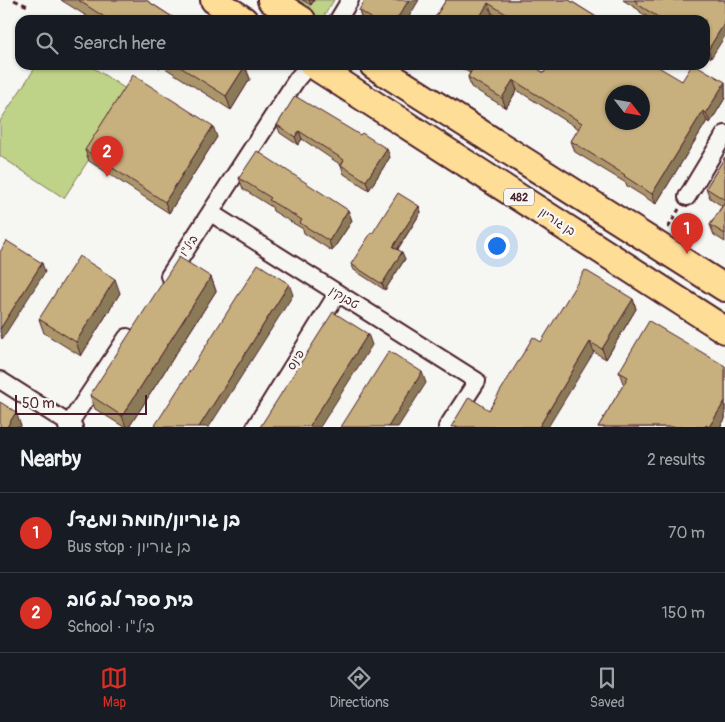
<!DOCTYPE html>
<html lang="en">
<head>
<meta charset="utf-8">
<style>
	:root { --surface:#171b24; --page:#20242c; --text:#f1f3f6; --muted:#9ea1a6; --line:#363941; --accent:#d93025 }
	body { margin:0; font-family:Pangolin,"Playpen Sans Hebrew",sans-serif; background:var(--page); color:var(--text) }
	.compass { position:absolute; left:605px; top:85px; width:45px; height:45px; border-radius:50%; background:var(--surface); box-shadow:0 1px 4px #0004; rotate:121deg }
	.scale { position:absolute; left:15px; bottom:12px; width:132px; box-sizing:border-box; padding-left:5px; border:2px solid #4a1f2b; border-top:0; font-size:14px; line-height:18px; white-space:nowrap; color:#4a1f2b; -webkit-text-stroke:4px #f6f6f2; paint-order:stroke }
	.you { position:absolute; left:496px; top:245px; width:18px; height:18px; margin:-12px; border:4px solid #fff; border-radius:50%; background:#1a73e8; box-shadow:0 0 0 8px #1a73e833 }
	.badge { display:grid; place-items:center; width:32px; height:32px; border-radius:50%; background:var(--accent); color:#fff; font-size:16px; font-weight:700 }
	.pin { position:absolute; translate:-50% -41px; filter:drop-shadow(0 1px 2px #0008) }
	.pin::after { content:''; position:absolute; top:26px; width:18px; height:15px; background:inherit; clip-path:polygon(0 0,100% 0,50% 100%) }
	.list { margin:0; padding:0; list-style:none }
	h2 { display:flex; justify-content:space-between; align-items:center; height:65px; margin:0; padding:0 20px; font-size:21px }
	h2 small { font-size:16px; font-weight:400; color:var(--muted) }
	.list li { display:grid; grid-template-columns:32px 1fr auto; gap:15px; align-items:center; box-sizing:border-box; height:80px; padding:0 20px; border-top:1px solid var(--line) }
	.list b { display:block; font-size:19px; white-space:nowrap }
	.list p { margin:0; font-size:16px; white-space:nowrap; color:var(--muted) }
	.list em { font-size:16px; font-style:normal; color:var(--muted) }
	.icon { flex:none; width:28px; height:28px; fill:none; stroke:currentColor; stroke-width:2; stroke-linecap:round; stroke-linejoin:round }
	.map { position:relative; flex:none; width:725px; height:427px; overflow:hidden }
	.search { position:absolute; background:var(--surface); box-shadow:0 1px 4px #0004; left:15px; right:15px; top:15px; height:55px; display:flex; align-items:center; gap:12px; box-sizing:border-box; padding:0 18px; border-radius:15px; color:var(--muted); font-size:19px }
	.sheet { height:225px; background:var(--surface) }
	nav { display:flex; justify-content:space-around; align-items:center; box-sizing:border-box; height:70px; border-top:1px solid var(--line); background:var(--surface); font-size:14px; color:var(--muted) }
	nav a { display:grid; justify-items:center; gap:2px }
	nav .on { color:var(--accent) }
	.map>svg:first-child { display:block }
</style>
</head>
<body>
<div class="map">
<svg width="725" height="427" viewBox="0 0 725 427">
	<defs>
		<pattern id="grass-tufts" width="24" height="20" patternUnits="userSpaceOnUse" patternTransform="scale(1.25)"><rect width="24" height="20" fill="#bed288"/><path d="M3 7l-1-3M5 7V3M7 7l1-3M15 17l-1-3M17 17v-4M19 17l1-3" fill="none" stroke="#a5b476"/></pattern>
	</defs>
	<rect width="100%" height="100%" fill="#f6f6f2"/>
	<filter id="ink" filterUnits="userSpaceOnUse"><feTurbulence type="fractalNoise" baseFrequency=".02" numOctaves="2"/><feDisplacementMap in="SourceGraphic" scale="10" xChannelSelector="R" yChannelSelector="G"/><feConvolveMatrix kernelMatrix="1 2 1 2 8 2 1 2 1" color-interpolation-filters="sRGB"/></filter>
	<g filter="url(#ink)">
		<!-- grass -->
		<polygon fill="url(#grass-tufts)" stroke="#84785a" points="292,0 334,0 322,19"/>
		<!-- park -->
		<polygon fill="#bed288" stroke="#84785a" points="37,65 89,65 132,93 64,198 0,156 0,121"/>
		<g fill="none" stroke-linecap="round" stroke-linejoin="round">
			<defs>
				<g id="street">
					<polyline points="338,20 350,0"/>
					<polyline points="687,197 725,134"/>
					<polyline points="211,213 477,381 447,427"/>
					<polyline points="169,276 297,79 309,65"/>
					<polyline points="0,380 74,427"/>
					<polyline points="67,427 127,337"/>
					<polyline points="255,427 337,294"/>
				</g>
				<g id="primary">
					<polyline points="214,0 244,20"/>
					<polyline points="271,0 302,20"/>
					<polyline points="313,65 725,330"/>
					<polyline points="373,65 725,288"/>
				</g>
			</defs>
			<!-- street casing -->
			<use href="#street" stroke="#4a1f2b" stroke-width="20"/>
			<!-- primary casing -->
			<use href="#primary" stroke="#4a1f2b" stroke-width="30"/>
			<!-- path -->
			<g stroke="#4a1f2b" stroke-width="3" stroke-dasharray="5 4" stroke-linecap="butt">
				<polyline points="14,0 30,7"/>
				<polyline points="668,228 679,209"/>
			</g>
			<!-- street -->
			<use href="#street" stroke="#f6f6f2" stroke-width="16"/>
			<!-- primary -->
			<use href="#primary" stroke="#fedd96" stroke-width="26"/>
		</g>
		<!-- wall -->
		<g fill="#ab966c" stroke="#4a1f2b">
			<polygon points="61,0 146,0 177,20 93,20"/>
			<polygon points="302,0 314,0 311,5"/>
			<polygon points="446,0 569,0 601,20 503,20 492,13 488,20 435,20 434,19"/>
			<polygon points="623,0 725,0 711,58 705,54 705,20 652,20 640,12 639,10"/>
			<polygon points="359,10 407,20 362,20"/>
			<polygon points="155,65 244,65 245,66 250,79 231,110 162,66 160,68"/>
			<polygon points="456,65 532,65 544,73 725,83 725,98 710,123 707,121 656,204 627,186 626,183 575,152 571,141 579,129 517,90 506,108 471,87 468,77 470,73"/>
			<polygon points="277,125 390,157 369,190 344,174 341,165 302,139 298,145 280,133"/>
			<polygon points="217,137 169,213 89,161 85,150"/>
			<polygon points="725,157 725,242 714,235 710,225 722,206 710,198 706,188"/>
			<polygon points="239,178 348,210 352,221 332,251 304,233 303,229 273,211 272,207 243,189"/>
			<polygon points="419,206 421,212 398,249 405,259 385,290 354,270 351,264"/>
			<polygon points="211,277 216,291 129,427 124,427 95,409 90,395"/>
			<polygon points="120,293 81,356 44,333 39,319"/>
			<polygon points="633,299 636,309 606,359 594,352 489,410 541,342"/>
			<polygon points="725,366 725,419 720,427 598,427 624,384 623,383 619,372"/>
		</g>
		<!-- shaded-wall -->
		<g fill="#8b7a58" stroke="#4a1f2b">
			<polygon points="309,0 314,0 311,5"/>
			<polygon points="409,0 419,0 407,20 396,20"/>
			<polygon points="488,3 492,13 488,20 478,20"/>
			<polygon points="725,22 725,36 711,58 708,50"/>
			<polygon points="245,66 250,79 231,110 226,96"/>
			<polygon points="513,80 517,90 506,108 502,98"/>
			<polygon points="725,82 725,98 710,123 706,113"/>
			<polygon points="703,111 707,121 656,204 652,194"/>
			<polygon points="213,126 217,137 169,213 165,202"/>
			<polygon points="299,131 302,139 298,145 295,137"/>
			<polygon points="387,149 390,157 369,190 366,181"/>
			<polygon points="419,206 421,212 395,253 393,247"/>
			<polygon points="348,210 352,221 332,251 329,241"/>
			<polygon points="402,252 405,259 385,290 382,284"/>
			<polygon points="42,263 45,272 2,339 0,332 0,329"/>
			<polygon points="211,277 216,291 129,427 126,427 122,416"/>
			<polygon points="115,279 120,293 81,356 76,342"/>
			<polygon points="289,284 293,295 209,427 199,427"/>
			<polygon points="633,299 636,309 606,359 602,349"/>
			<polygon points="368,334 372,345 320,427 309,427"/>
			<polygon points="590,342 594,352 548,427 539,427"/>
			<polygon points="422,372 426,383 398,427 388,427"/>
			<polygon points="725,401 725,419 720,427 709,427"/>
			<polygon points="16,412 21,426 21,427 7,427"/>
		</g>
		<!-- building -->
		<g fill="#c7af7e" stroke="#4a1f2b" fill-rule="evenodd">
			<polygon points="78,0 146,0 177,20 109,20"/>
			<polygon points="365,0 409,0 396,20 374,20 359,10"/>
			<polygon points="446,0 569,0 601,20 516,20 488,3 478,20 436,20 434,19"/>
			<polygon points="634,0 725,0 725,22 708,50 705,48 705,20 663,20 637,4 637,2"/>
			<polygon points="177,65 244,65 245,66 226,96"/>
			<path d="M469,65H532L544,73L549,65H655L682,81L692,65H696L725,82L706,113L703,111L652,194L624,176L625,175L571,141L582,123L513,80L502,98L468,77L473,68ZM612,92H642V122H612Z"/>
			<polygon points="133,75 213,126 165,202 85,150"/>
			<polygon points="295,96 360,135 362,133 387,149 366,181 341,165 344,160 299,131 295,137 277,125"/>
			<polygon points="257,151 348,210 329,241 300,223 302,220 269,200 271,198 239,178"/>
			<polygon points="725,157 725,200 706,188"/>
			<polygon points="398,193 419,206 393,247 402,252 382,284 351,264 371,233 372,234"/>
			<polygon points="725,202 725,234 710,225"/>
			<polygon points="7,241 42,263 0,329 0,252"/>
			<polygon points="79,256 115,279 76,342 39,319"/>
			<polygon points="179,257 211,277 122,416 90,395"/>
			<polygon points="258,264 289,284 199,427 154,427"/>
			<polygon points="585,270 633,299 602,349 590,342 539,427 451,427 469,397 489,410 533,337 541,342"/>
			<polygon points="333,312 368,334 309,427 260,427"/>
			<polygon points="649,321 725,366 725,401 709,427 706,425 705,427 598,427 628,377 619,372"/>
			<polygon points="389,351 422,372 388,427 341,427"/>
			<polygon points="0,402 16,412 7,427 0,427"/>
		</g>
	</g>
	<g text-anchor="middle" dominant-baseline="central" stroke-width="4.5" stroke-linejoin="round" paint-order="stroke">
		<!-- shield labels -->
		<rect fill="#f6f6f2" stroke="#7e6067" stroke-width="1" x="504" y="188.5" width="30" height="17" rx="4"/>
		<g font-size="11" font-weight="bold" fill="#4a1f2b">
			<text x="519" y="197">482</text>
		</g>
		<!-- street labels -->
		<g font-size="12" fill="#4a1f2b" stroke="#f6f6f2">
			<text transform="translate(557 222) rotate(33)">בן גוריון</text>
			<text transform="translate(189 246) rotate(-56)">ביל"ו</text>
			<text transform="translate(344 298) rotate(32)">טבנקין</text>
			<text transform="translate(296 360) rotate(-58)">פינס</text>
		</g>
	</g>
</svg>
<svg class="compass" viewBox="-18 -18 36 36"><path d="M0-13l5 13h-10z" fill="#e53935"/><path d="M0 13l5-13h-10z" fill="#9ea1a6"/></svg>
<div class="scale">50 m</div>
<div class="you"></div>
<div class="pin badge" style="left:687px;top:254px">1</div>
<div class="pin badge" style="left:107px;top:177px">2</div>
<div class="search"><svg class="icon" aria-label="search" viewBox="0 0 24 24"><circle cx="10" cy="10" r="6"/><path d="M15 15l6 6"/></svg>Search here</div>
</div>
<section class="sheet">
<h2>Nearby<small>2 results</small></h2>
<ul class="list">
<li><span class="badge">1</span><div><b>בן גוריון/חומה ומגדל</b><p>Bus stop · בן גוריון</p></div><em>70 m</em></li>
<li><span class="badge">2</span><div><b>בית ספר לב טוב</b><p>School · ביל&quot;ו</p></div><em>150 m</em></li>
</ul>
</section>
<nav>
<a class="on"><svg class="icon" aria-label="map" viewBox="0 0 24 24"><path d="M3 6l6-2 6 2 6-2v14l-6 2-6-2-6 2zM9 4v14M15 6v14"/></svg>Map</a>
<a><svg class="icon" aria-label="directions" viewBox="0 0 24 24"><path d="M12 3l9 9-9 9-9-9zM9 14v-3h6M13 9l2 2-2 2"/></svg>Directions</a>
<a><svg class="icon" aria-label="saved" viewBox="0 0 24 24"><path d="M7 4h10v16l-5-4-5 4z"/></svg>Saved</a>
</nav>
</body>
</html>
